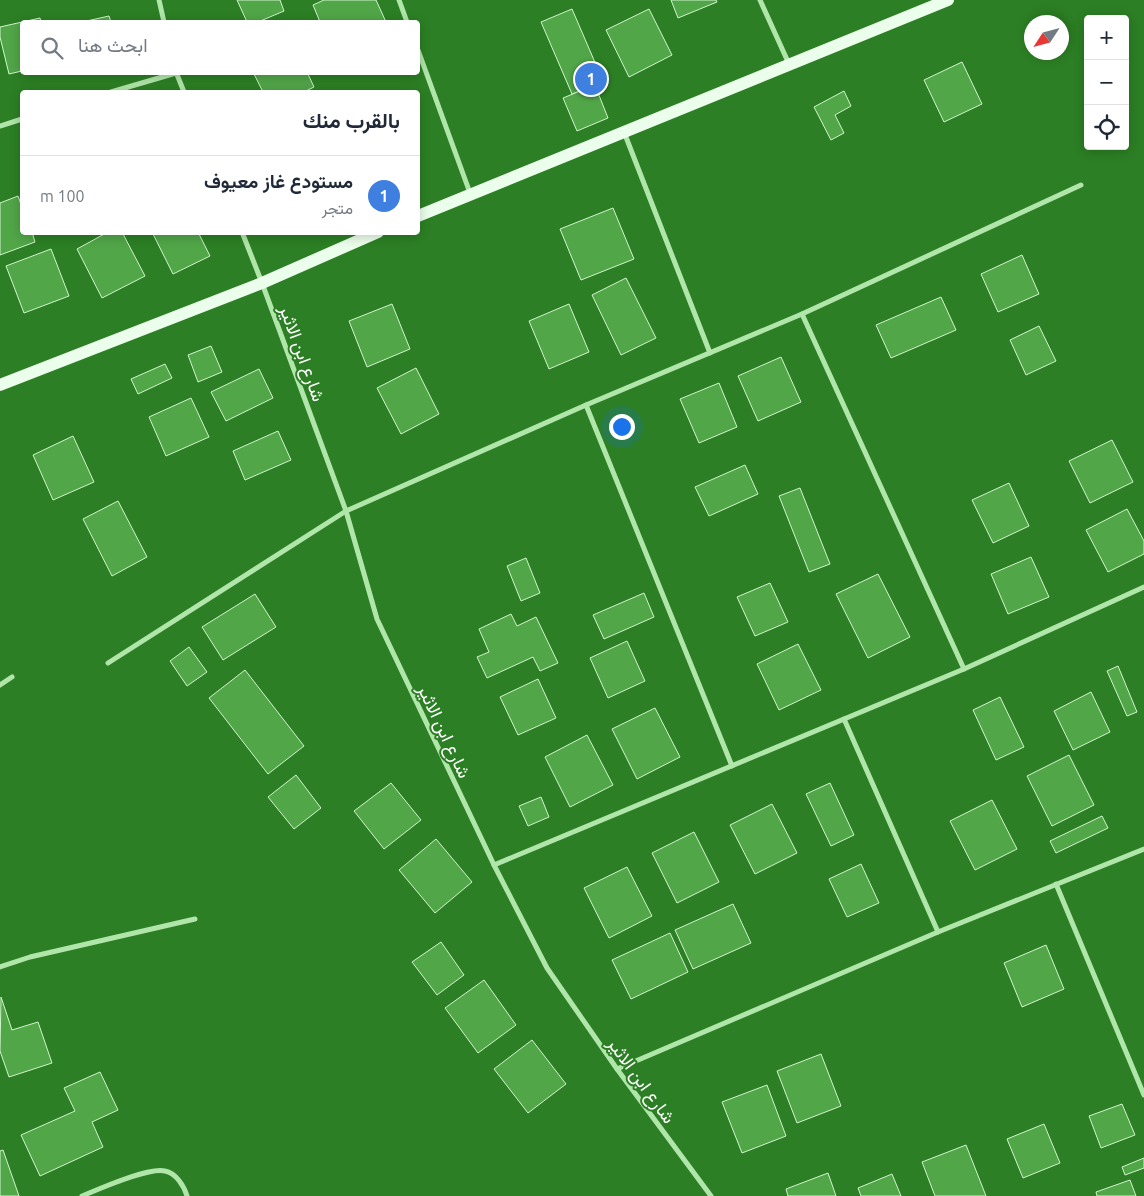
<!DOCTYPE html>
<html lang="ar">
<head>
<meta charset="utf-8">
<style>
	:root { --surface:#fff; --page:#f6f6f7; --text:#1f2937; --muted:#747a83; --line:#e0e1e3; --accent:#b45309 }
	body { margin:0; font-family:Ubuntu,Vazirmatn,sans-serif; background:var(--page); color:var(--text); direction:rtl }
	.controls { position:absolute; right:15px; top:15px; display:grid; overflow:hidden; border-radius:5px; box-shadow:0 2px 12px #0003 }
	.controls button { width:45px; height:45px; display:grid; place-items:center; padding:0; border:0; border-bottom:1px solid var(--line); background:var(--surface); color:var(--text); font:25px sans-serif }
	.compass { position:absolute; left:1024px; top:15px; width:45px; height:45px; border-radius:50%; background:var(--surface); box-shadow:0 2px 12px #0003; rotate:234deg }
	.you { position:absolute; left:621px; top:426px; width:18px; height:18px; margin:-12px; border:4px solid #fff; border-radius:50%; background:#1a73e8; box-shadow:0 0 0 8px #1a73e833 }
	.badge { display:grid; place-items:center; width:32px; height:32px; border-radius:50%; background:var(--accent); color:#fff; font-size:16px; font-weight:700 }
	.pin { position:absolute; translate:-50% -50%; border:2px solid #fff; box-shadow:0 1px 5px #0006 }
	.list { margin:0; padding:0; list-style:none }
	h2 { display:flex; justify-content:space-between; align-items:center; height:65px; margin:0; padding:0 20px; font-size:21px }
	h2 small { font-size:16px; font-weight:400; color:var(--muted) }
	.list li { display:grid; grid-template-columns:32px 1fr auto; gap:15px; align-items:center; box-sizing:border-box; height:80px; padding:0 20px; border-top:1px solid var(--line) }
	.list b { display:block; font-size:19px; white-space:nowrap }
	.list p { margin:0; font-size:16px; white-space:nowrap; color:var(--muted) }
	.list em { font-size:16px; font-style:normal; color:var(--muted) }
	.icon { flex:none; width:28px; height:28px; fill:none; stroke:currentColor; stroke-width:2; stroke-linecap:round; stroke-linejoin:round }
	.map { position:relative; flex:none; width:1144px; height:1196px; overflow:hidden; direction:ltr }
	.search { position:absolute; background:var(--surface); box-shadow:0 2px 12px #0003; left:20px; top:20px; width:400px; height:55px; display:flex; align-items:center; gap:12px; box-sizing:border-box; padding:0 18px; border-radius:5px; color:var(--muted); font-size:19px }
	.panel { position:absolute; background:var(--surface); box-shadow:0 2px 12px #0003; left:20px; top:90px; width:400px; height:145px; border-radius:5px; direction:rtl }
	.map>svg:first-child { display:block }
</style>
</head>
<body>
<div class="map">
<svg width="1144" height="1196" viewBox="0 0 1144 1196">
	<rect width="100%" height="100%" fill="#2c7f24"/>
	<!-- building -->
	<g fill="#51a648" stroke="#d1f5cd">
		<polygon points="237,0 280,0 284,11 258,22 247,22"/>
		<polygon points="324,0 376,0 386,22 320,22 313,5"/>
		<polygon points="671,0 716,0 717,2 678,18"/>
		<polygon points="572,9 603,81 572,94 541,22"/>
		<polygon points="649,9 672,55 629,77 606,30"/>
		<polygon points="109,16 111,22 82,22"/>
		<polygon points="40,18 41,22 22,22 22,71 9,74 0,37 0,27"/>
		<polygon points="962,62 982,104 944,122 924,80"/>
		<polygon points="253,72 307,72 314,87 304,92 263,92"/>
		<polygon points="595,85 608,118 577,131 563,98"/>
		<polygon points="844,91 851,106 835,115 844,133 831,140 814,107"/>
		<polygon points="18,196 22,207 22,232 32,232 35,242 0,255 0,203"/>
		<polygon points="613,208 634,259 581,280 560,229"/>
		<polygon points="108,232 122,232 145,276 102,298 77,249"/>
		<polygon points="152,232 198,232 210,256 173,274"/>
		<polygon points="51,249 69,296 24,313 6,266"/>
		<polygon points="1022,255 1039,294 998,312 981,274"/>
		<polygon points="626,278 656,338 621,355 592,295"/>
		<polygon points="941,297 956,330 891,358 876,325"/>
		<polygon points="392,304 410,349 367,367 349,321"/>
		<polygon points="569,304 589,352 549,369 529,321"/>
		<polygon points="1039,326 1056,361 1026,375 1010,340"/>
		<polygon points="211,346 222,372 198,382 188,355"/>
		<polygon points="781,357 801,402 758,421 738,376"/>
		<polygon points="165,364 172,378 138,394 131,379"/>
		<polygon points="416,368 439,414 401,434 377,388"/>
		<polygon points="259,369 273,398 226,421 211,392"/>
		<polygon points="719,383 737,427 699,443 680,399"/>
		<polygon points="191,398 209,437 166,456 149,417"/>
		<polygon points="278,431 291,460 245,480 233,451"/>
		<polygon points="73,436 94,482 53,500 33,455"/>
		<polygon points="1112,440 1133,482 1090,503 1069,461"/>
		<polygon points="745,465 758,494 709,516 695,487"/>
		<polygon points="1009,483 1029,526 993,543 972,500"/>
		<polygon points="800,488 830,564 809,572 779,496"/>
		<polygon points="118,501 147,557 112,576 83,519"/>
		<polygon points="1127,509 1144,541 1144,554 1108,572 1086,530"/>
		<polygon points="1031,557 1049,597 1008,614 991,574"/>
		<polygon points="526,558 540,593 521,601 507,566"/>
		<polygon points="878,574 910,637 868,658 836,594"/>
		<polygon points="770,583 788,622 755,636 737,597"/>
		<polygon points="644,593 654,617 604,639 593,615"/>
		<polygon points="255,594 276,627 223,660 202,627"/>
		<polygon points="511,614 517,626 536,617 558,663 540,671 533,657 487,678 477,657 489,652 479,629"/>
		<polygon points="627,641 645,681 608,698 590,658"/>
		<polygon points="798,644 821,690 779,710 757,664"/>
		<polygon points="189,647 207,672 187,686 170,661"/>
		<polygon points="1118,666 1137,712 1127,716 1107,671"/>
		<polygon points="245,670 304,746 268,774 209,698"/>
		<polygon points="538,679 556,718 518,735 500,697"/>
		<polygon points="1091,692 1110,732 1073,750 1054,711"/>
		<polygon points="1000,697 1024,747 996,760 973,710"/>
		<polygon points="655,708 680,757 637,779 612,729"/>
		<polygon points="587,735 613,785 570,807 545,757"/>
		<polygon points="1069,755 1094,805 1052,826 1027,776"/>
		<polygon points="296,775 321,808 294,829 268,797"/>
		<polygon points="391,783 421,820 384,849 354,811"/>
		<polygon points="830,783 854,835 831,846 806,794"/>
		<polygon points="541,797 549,817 528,826 519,806"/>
		<polygon points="992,800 1017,849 975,870 950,821"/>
		<polygon points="772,804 797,853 755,874 730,825"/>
		<polygon points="1102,816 1108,828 1056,853 1050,841"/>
		<polygon points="694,832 719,882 677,903 652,853"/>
		<polygon points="436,839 472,882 435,913 399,870"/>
		<polygon points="861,864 879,903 847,917 829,879"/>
		<polygon points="627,867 652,916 609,938 584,888"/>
		<polygon points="733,904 751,943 693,969 675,930"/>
		<polygon points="670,933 688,972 631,999 612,960"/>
		<polygon points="441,942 464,975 437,995 412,962"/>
		<polygon points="1046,945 1064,989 1022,1007 1004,963"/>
		<polygon points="484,980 516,1025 478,1053 445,1008"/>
		<polygon points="1,997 12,1030 38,1022 52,1063 9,1077 0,1051"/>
		<polygon points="532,1040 566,1084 528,1113 494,1069"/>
		<polygon points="821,1054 841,1106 797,1123 777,1071"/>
		<polygon points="100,1072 118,1110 92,1122 103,1147 40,1176 21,1135 75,1111 64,1088"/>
		<polygon points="767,1085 786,1136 742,1153 722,1102"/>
		<polygon points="1122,1104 1135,1135 1101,1148 1089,1116"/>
		<polygon points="1044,1124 1060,1163 1023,1178 1007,1139"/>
		<polygon points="966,1145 986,1196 935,1196 922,1162"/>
		<polygon points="3,1150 19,1196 0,1196 0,1151"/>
		<polygon points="1144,1158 1144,1168 1125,1175 1122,1167"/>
		<polygon points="828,1173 836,1196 788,1196 786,1189"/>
		<polygon points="892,1174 901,1196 861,1196 858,1188"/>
		<polygon points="1130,1180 1136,1196 1097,1196 1096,1192"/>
	</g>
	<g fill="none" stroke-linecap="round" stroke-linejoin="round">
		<!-- street -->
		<g stroke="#b0e6a9" stroke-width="5">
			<polyline points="159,0 164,22"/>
			<polyline points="399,0 407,22"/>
			<polyline points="760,0 789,64"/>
			<polyline points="418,50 470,193"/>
			<polyline points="176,72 184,92"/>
			<polyline points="111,92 176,73"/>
			<polyline points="0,126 22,119"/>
			<polyline points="624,132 710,353"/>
			<polyline points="242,232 262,283 346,511 377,619 494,865 547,968 617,1069 711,1196"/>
			<polyline points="802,314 964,669"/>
			<polyline points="586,405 732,766"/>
			<polyline points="108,663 346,511 586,405 802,314 1081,185"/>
			<polyline points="0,685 12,677"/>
			<polyline points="844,719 938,932"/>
			<polyline points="494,865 964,669 1144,587"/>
			<polyline points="1056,884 1144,1095"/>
			<polyline points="0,967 30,957 195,919"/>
			<polyline points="617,1069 938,932 1144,849"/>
			<path d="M82,1196C99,1189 148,1167 165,1171C176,1173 184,1186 187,1196"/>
		</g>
		<!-- primary -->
		<g stroke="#ebfdeb" stroke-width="12">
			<polyline points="418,216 948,0"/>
			<polyline points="0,385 262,283 378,232"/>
		</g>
	</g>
	<g text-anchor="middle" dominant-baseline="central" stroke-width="4" stroke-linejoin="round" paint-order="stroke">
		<!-- street labels -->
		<g font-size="18" fill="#fff" stroke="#2c7f24">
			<text transform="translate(303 353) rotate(70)">شارع ابن الاثير</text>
			<text transform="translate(445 731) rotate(65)">شارع ابن الاثير</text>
			<text transform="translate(642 1080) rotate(54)">شارع ابن الاثير</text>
		</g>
	</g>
</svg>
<div class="controls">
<button>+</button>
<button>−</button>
<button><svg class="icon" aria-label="locate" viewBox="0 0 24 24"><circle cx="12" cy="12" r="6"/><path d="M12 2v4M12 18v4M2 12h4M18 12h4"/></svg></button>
</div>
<svg class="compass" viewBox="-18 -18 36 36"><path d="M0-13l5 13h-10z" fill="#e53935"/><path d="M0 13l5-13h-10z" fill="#747a83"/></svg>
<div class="you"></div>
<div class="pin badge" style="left:591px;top:79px;background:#3f7fe0">1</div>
<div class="search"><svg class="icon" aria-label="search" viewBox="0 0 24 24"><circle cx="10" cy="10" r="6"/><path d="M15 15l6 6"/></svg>ابحث هنا</div>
<section class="panel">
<h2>بالقرب منك<small></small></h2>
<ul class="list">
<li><span class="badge" style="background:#3f7fe0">1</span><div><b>مستودع غاز معيوف</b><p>متجر</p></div><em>100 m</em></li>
</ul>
</section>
</div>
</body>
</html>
